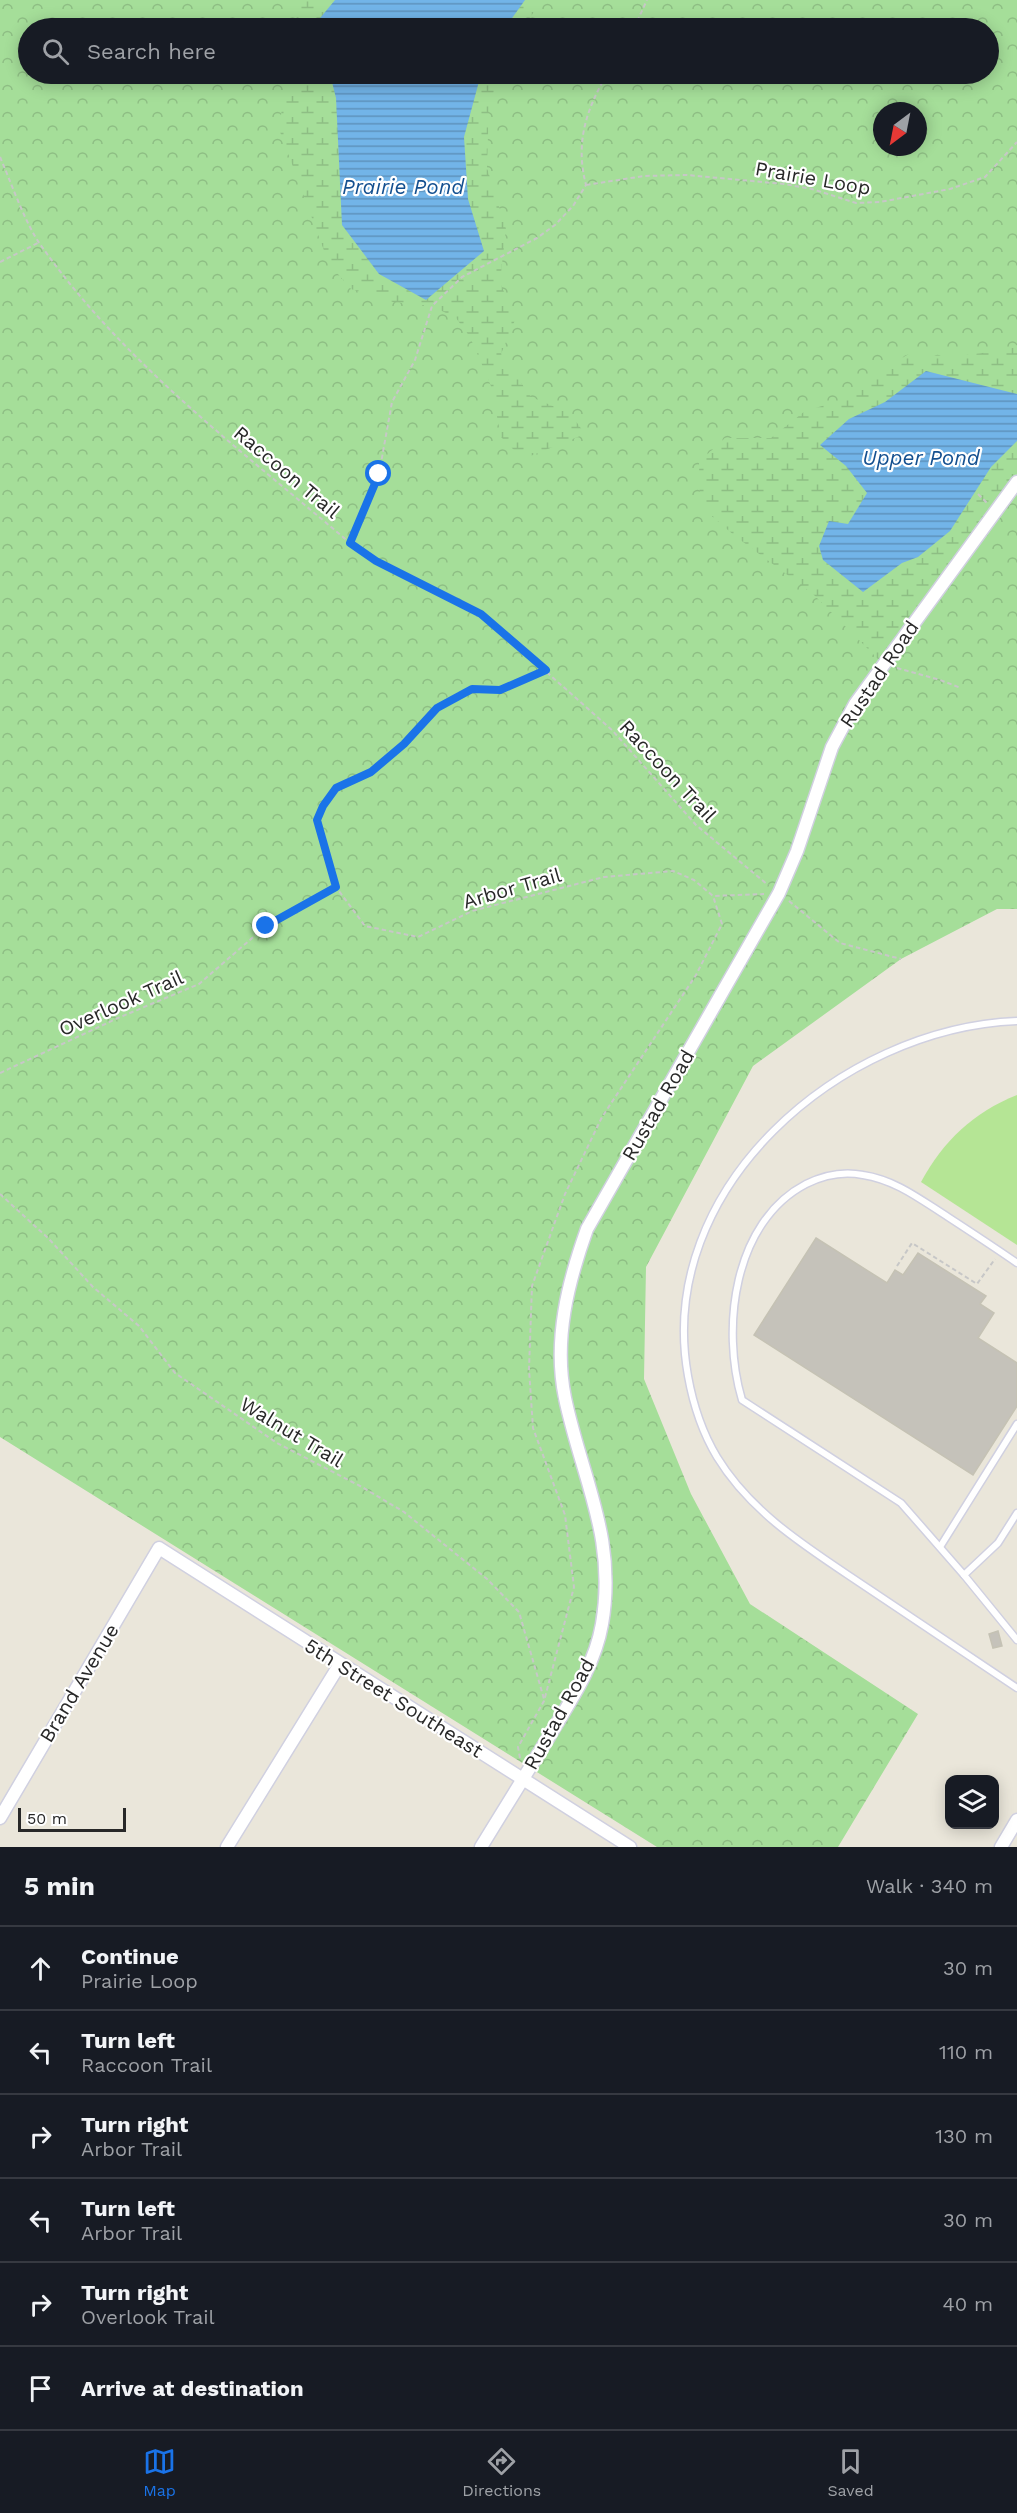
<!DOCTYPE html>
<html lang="en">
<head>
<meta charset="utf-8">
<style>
	:root { --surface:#171b24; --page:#20242c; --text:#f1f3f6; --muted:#9ea1a6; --line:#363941; --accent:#1a73e8 }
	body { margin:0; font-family:"Work Sans",sans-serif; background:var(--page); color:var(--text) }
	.controls { position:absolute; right:18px; bottom:18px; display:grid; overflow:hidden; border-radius:12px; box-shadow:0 3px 15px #0003 }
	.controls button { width:54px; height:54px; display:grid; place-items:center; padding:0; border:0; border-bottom:2px solid var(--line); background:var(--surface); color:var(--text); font:30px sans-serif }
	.compass { position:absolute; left:873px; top:102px; width:54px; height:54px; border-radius:50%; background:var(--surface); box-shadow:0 3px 15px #0003; rotate:212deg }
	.scale { position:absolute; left:18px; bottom:15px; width:108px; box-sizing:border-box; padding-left:6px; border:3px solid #282828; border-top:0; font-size:16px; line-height:21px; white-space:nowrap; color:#282828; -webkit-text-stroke:4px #fff; paint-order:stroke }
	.stop { position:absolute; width:18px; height:18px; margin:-14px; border:4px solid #1a73e8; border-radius:50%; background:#fff }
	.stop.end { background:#1a73e8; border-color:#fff; box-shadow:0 2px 6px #0008 }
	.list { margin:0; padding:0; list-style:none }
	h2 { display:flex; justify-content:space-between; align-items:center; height:78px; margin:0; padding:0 24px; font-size:26px }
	h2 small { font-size:20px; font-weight:400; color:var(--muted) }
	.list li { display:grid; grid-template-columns:39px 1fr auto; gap:18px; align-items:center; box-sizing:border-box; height:84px; padding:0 24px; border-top:2px solid var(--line) }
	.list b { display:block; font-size:22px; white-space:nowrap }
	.list p { margin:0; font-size:20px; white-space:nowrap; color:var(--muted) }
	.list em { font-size:20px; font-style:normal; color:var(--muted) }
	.icon { flex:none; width:33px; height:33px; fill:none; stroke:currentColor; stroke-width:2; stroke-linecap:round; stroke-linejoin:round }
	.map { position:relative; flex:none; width:1017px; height:1847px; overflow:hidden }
	.search { position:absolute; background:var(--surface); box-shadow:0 3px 15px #0003; left:18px; right:18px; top:18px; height:66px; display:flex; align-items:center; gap:15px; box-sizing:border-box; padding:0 21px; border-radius:33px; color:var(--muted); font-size:22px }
	.sheet { height:582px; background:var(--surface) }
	nav { display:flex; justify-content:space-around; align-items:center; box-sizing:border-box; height:84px; border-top:2px solid var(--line); background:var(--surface); font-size:16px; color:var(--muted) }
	nav a { display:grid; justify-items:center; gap:3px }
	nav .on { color:var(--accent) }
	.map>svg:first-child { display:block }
</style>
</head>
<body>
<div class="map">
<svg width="1017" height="1847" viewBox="0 0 1017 1847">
	<defs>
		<pattern id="forest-crowns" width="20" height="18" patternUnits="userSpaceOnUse" patternTransform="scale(1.5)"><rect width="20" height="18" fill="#a5de99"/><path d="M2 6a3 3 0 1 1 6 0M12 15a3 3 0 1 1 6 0" fill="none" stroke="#8ebe84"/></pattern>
		<pattern id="wetland-marsh" width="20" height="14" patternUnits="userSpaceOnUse" patternTransform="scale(1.5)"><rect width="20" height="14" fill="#a5de99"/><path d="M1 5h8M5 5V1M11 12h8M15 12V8" fill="none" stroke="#8ebe84"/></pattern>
		<pattern id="water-rules" width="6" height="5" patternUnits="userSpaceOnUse" patternTransform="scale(1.5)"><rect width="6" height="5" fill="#72b4e8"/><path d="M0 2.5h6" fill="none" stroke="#5e92bc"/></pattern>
	</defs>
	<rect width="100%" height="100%" fill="#eae6da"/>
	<!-- forest -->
	<path fill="url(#forest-crowns)" fill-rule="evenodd" d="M0,0H1017V909H997L901,959L753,1066L646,1267L644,1379L691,1494L750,1604L918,1714L838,1847H657L0,1437ZM28,28H988V74H28ZM882,111H918V147H882Z"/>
	<!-- wetland -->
	<g fill="url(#wetland-marsh)">
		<polygon points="296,0 543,0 522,28 297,28"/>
		<polygon points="287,74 502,74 489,103 487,168 506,229 500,282 515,320 501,354 531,397 570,413 585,434 523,459 501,437 491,386 470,337 456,318 432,306 393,302 351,289 329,264 279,129"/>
		<polygon points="1017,345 1017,482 883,664 813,594 735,536 700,506 699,462 725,438 771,438 805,411 839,401 871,377 907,355 956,356 1008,350"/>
	</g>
	<!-- pitch -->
	<path fill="#b5e595" d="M1017,1095V1245L921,1182C943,1141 974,1112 1017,1095Z"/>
	<!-- water -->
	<g fill="url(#water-rules)">
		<polygon points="335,0 525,0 505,28 318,28 316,23"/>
		<polygon points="330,74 481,74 464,137 468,199 484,251 426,300 379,274 342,225 336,98"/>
		<polygon points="926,371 1017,394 1017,441 991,467 950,531 918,557 902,563 863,592 823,560 819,546 829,521 848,524 867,493 846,466 820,445 849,419 885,402"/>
	</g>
	<!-- building -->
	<g fill="#c5c2ba" stroke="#c5c2b4" stroke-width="1.5">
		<polygon points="816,1238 887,1283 895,1270 903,1275 918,1253 986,1296 980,1304 994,1313 978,1338 1017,1363 1017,1406 973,1475 754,1335"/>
		<polygon points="998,1631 1002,1646 993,1648 989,1634"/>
	</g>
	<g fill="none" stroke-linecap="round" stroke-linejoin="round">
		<defs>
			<g id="service">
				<path d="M1017,1021C841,1028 654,1188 688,1376C693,1404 702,1432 717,1457C753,1516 813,1551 869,1589C918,1622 968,1655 1017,1688"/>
				<path d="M1017,1263C994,1247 971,1232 948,1217C921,1200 896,1180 863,1175C843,1171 824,1175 806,1184C733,1222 721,1329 742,1400L901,1503L964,1575L998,1543L1017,1513"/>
				<polyline points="940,1547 1017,1424"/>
				<polyline points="964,1575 1017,1640"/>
			</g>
			<g id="minor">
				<polyline points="0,1818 159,1548 630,1847"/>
				<polyline points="227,1847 340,1664"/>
				<path d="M481,1847C504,1810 527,1772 550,1735C571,1700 595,1665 602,1624C617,1538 582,1479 565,1398C553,1340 568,1282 587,1229L779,893L797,851L832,747L855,704L1017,482"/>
				<polyline points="1001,1847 1017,1820"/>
			</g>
		</defs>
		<!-- service casing -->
		<use href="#service" stroke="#d0d0e0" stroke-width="9"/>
		<!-- minor casing -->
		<use href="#minor" stroke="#d0d0e0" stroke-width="15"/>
		<!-- path -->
		<g stroke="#c7c7c7" stroke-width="2" stroke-dasharray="4.5 3" stroke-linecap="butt">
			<polyline points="599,28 600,28"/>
			<polyline points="634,28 647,0"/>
			<path d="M0,157C11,182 25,223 40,244C123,363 241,450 350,543L376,561L481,614L612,730L696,825L768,885"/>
			<polyline points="586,185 644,176 687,175 784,184 812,189 856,203 880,202 950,189 985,177 1017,142"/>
			<polyline points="0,262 38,243"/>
			<polyline points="978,494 987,503"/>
			<path d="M350,543L379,474L392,402L415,360L432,306L462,277L537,238L555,225L573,206L586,185C575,143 586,110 607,74"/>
			<polyline points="897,668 940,680 961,688"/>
			<polyline points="545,671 500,690 472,689 437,708 404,744 371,772 336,788 323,806 317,820 336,887 365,926 418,937 472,911 604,877 673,871 694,880 713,896 764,894"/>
			<polyline points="789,901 840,943 901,959"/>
			<polyline points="0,1073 118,1018 199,984 266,926 336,887"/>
			<polyline points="0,1194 49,1239 93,1287 139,1326 175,1373 277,1443 362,1487 404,1512 487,1579 519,1612 544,1699"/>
			<polyline points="897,1266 912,1243 977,1284 995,1259"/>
			<polyline points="520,1758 518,1747 544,1701 574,1587 565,1515 533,1428 529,1369 532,1286 565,1194 602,1117 696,975 722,924 713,896"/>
		</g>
		<!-- service -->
		<use href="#service" stroke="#fff" stroke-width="6"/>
		<!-- minor -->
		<use href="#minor" stroke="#fff" stroke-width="12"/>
	</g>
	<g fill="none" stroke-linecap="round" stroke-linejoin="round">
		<!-- route -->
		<polyline stroke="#1a73e8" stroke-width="8" points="266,926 336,887 317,820 323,806 336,788 371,772 404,744 437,708 472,689 500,690 546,670 481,614 376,561 350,543 379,474"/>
	</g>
	<g text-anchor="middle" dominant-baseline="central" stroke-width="4.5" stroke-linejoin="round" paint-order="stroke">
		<!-- street labels -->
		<g font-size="20" fill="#282828" stroke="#fff">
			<text transform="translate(813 178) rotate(10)">Prairie Loop</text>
			<text transform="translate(287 472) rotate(40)">Raccoon Trail</text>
			<text transform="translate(879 674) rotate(-56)">Rustad Road</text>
			<text transform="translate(668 771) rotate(47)">Raccoon Trail</text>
			<text transform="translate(512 888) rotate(-16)">Arbor Trail</text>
			<text transform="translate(121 1003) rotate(-24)">Overlook Trail</text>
			<text transform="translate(658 1105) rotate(-60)">Rustad Road</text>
			<text transform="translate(292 1432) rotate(31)">Walnut Trail</text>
			<text transform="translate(79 1683) rotate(-59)">Brand Avenue</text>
			<text transform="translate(394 1698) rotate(32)">5th Street Southeast</text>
			<text transform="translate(559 1714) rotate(-61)">Rustad Road</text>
		</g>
		<!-- water labels -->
		<g font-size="21" font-style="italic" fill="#145090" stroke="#fff">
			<text x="403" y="186">Prairie Pond</text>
			<text x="921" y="457">Upper Pond</text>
		</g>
	</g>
</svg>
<div class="controls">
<button><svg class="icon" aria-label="layers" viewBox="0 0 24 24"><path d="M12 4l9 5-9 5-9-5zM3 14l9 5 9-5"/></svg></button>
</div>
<svg class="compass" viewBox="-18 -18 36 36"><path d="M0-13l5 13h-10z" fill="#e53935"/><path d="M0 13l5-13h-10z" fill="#9ea1a6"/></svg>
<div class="scale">50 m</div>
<div class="stop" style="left:379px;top:474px"></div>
<div class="stop end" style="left:266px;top:926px"></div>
<div class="search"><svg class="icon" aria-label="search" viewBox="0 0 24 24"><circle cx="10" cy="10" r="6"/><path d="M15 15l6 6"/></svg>Search here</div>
</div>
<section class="sheet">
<h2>5 min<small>Walk · 340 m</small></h2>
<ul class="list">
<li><svg class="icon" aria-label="ahead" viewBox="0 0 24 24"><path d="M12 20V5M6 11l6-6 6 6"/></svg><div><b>Continue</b><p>Prairie Loop</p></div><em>30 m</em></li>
<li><svg class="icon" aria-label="left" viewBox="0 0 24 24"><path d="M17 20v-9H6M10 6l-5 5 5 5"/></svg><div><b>Turn left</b><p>Raccoon Trail</p></div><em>110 m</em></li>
<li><svg class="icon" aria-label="right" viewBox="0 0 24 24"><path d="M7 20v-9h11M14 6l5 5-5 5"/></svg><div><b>Turn right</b><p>Arbor Trail</p></div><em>130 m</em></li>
<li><svg class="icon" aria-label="left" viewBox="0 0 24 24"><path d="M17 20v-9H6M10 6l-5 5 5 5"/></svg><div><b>Turn left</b><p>Arbor Trail</p></div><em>30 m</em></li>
<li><svg class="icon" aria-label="right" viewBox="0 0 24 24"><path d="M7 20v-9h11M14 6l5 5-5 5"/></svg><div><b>Turn right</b><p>Overlook Trail</p></div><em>40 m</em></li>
<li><svg class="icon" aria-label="arrive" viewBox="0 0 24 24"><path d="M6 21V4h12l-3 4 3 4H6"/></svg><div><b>Arrive at destination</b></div></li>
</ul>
</section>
<nav>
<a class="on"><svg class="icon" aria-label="map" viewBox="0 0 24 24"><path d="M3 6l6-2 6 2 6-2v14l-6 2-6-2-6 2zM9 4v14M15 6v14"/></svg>Map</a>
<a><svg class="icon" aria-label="directions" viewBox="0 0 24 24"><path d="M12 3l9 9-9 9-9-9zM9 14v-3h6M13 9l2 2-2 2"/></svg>Directions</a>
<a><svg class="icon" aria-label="saved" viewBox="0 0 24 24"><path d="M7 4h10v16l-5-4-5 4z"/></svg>Saved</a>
</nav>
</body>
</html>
